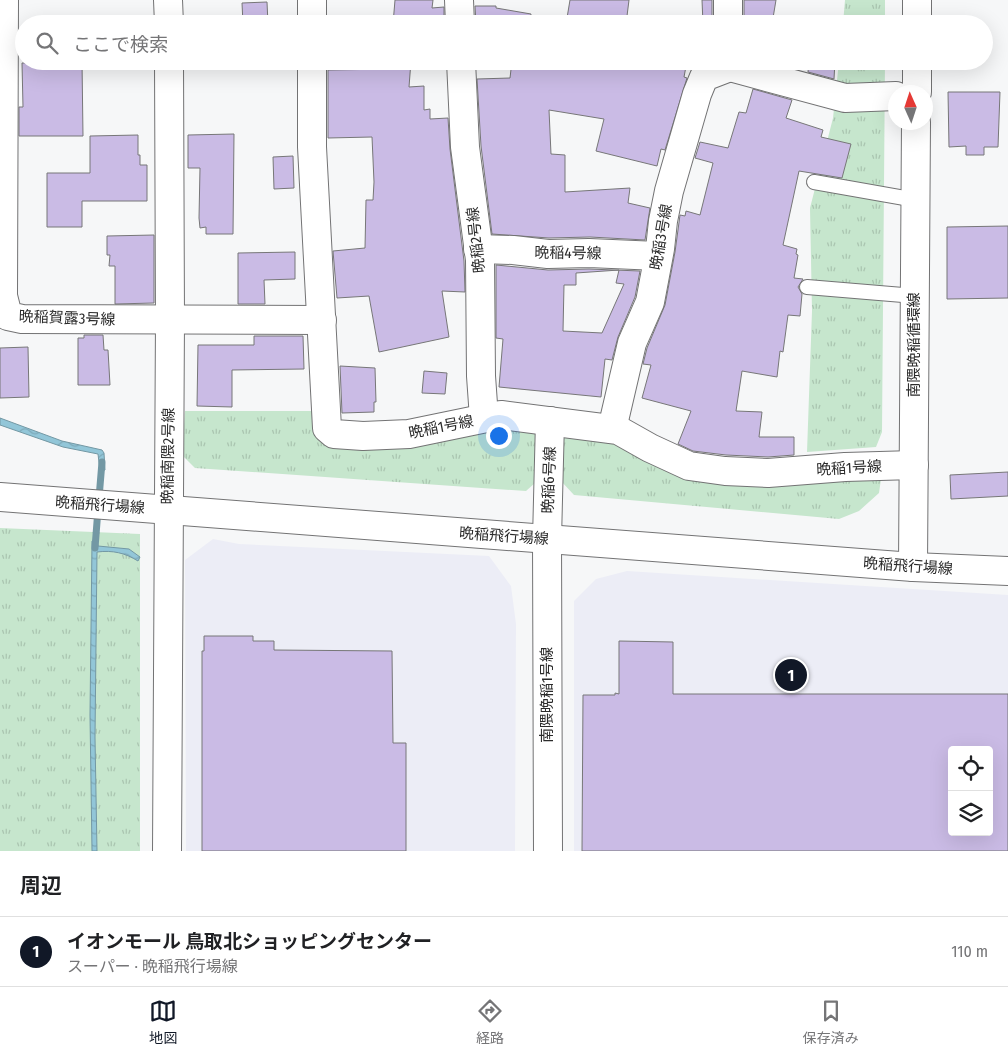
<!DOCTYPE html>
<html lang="ja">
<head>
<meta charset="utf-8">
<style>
	:root { --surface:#fff; --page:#f6f6f6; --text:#202124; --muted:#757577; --line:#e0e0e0; --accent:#111827 }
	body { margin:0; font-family:"Fira Sans Condensed","Noto Sans JP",sans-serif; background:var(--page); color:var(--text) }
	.controls { position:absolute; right:15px; bottom:15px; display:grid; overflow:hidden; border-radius:5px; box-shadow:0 5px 20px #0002 }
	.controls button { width:45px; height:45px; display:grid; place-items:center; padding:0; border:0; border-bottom:1px solid var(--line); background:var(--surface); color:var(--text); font:25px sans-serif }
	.compass { position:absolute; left:888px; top:85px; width:45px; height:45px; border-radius:50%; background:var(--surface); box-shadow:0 5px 20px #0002; rotate:357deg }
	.you { position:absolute; left:498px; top:435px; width:18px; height:18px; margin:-12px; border:4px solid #fff; border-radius:50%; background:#1a73e8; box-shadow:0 0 0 8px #1a73e833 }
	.badge { display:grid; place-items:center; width:32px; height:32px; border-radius:50%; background:var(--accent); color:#fff; font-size:16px; font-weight:700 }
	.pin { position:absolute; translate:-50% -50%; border:2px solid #fff; box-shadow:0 1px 5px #0006 }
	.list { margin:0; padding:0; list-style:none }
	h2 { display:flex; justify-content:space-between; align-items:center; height:65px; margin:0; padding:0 20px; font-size:21px }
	h2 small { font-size:16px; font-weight:400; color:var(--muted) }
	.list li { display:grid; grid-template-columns:32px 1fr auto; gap:15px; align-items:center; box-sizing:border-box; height:70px; padding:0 20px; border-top:1px solid var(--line) }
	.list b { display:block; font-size:19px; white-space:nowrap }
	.list p { margin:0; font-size:16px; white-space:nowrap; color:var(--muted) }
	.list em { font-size:16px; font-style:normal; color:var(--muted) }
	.icon { flex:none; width:28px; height:28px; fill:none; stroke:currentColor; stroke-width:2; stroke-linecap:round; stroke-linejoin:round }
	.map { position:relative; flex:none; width:1008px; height:851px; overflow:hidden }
	.search { position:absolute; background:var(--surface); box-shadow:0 5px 20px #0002; left:15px; right:15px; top:15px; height:55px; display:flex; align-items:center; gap:12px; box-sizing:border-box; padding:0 18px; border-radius:28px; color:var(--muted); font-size:19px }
	.sheet { height:135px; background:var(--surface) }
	nav { display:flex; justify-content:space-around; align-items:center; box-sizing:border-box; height:70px; border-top:1px solid var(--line); background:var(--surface); font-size:14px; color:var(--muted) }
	nav a { display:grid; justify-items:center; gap:2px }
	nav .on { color:var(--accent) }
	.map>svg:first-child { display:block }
</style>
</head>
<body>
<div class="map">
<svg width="1008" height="851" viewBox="0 0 1008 851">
	<defs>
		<pattern id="grass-tufts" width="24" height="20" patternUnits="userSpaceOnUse" patternTransform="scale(1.25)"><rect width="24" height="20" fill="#c6e6cd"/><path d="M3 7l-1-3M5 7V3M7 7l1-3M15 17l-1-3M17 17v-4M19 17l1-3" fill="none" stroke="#aac5b0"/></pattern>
		<pattern id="water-waves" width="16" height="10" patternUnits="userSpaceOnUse" patternTransform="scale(1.25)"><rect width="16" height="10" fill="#92c6d8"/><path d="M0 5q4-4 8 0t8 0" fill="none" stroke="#7eaaba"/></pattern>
	</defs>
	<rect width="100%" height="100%" fill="#f6f7f8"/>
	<!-- built -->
	<g fill="#ecedf6" fill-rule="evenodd">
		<polygon points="213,539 239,544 489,556 511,586 516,624 515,851 186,851 185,560"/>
		<path d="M627,571L1008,595V851H574V601L596,579ZM952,750H989V832H952Z"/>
	</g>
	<!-- grass -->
	<g fill="url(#grass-tufts)">
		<polygon points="845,0 885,0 885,24 843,24"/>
		<polygon points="839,61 885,61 882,432 876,447 807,452 812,311 810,208 833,118"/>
		<polygon points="185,411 313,411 315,430 500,422 539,427 535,483 526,491 195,468 182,455"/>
		<polygon points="562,435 615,440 684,474 881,479 879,493 859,511 839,519 574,495 561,481"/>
		<polygon points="0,528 140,534 140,851 0,851"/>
	</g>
	<!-- water -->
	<g fill="url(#water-waves)" stroke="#7398a4">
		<polygon points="0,418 62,441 102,450 104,453 105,470 100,471 98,454 63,447 0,425"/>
		<path d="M97,540L98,546L129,549L140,557L138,561C125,553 113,550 97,552L95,737L97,851H92L90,715L92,541Z"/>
	</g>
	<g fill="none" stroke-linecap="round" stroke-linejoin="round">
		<!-- stream -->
		<g stroke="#7398a4" stroke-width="7">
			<polyline points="99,498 102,462"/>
			<polyline points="95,548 98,509"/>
		</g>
	</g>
	<!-- building -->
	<g fill="#cabbe5" stroke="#777778" fill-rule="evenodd">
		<polygon points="395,0 433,0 432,8 444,7 444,24 393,24"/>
		<polygon points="570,0 629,0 626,24 566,24"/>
		<polygon points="702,0 712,0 712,24 703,24"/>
		<polygon points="744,0 776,0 772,24 744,24"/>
		<polygon points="267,2 268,24 243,24 242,3"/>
		<polygon points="475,6 496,6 496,8 531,14 530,24 476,24"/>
		<polygon points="393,61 411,61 409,87 424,86 424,110 430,109 430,119 448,118 450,149 464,261 465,292 442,291 449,337 379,352 369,296 337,298 333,251 365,248 366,200 373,200 374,182 372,137 328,138 328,70 393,69"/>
		<polygon points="512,61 687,61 684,77 687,78 665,150 661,149 657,166 596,151 604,119 549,110 551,154 565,155 565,192 630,188 628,203 650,208 645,240 590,237 549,238 492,234 481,146 477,79 510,78"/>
		<polygon points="809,61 835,61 834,79 808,72"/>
		<polygon points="82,62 83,136 19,136 19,107 23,107 22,63"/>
		<polygon points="753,89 792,100 786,118 823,130 821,137 851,144 842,178 799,171 783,245 797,249 796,254 798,255 794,278 803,279 798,287 802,294 800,316 788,315 783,352 780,351 777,377 742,371 736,411 762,412 759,437 794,437 794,455 768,457 726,455 693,451 678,444 691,411 642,398 651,365 643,364 647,348 665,305 675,252 680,215 685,216 686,211 700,215 713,163 695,158 700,142 728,148 739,112 746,113"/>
		<polygon points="948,92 1000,92 998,147 984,147 984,155 966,155 966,146 949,147"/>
		<polygon points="234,134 233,234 206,234 206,227 200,228 199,218 200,168 188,168 188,135"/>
		<polygon points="138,135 138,155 140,155 140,165 147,165 147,201 82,201 82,227 47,227 47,173 90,173 90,136"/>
		<polygon points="293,156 294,188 274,189 273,157"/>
		<polygon points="1008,226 1008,298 947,299 947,227"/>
		<polygon points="154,235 154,303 115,304 115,266 109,266 110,255 107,255 107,236"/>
		<polygon points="295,252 295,279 264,280 265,304 238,304 238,253"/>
		<path d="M496,265L548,270L589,269L640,271L635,297L618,337L612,360L605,359L601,397L499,387L503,339L496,338ZM619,270L616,283L624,284L602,333L563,331L564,285H576V273Z"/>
		<polygon points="84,335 103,335 104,350 108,350 110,385 78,385 78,338 84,338"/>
		<polygon points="254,336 303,336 304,369 232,370 232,407 197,406 198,345 254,345"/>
		<polygon points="28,347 29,397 0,398 0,348"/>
		<polygon points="340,366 375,368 376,402 374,402 374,412 342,413"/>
		<polygon points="424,371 447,373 445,394 422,393"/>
		<polygon points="1008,472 1008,496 951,499 950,475"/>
		<polygon points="204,636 253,636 253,641 274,641 274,650 392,651 393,743 406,743 406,851 202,851 202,651 204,651"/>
		<path d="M619,641L673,642V694H1008V851H582L583,695H615V693L619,694ZM952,750H989V832H952Z"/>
	</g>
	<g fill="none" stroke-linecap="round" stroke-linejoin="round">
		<defs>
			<g id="service">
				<polyline points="814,182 916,200"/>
				<polyline points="807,287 915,296"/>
			</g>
			<g id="minor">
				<polyline points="4,0 3,296 8,316 22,319 322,320"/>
				<polyline points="168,0 169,24"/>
				<polyline points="312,0 312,24"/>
				<polyline points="459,0 460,24"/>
				<polyline points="728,0 728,24"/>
				<polyline points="312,61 312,147 327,428 334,434 363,436 409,434 501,415 618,430 650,448 689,466 725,471 768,473 845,467 914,465"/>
				<polyline points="461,61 465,147 480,260 481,376 484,418"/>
				<polyline points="730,67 845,98 896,96"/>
				<polyline points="478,249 513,250 548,254 589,253 658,256"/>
				<polyline points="612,429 632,343 650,302 660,249 663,221 669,191 697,94 704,77 730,67 729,61"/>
				<polyline points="547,539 550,421"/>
				<polyline points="167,851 170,320 169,61"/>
			</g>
			<g id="tertiary">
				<polyline points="917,24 917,0"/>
				<polyline points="917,92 917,61"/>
				<polyline points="0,497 913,567 1008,571"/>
				<polyline points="547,539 548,851"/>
				<polyline points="913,567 916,122"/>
			</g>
		</defs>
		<!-- service casing -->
		<use href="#service" stroke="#737374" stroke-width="16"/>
		<!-- minor casing -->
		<use href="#minor" stroke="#737374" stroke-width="30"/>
		<!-- tertiary casing -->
		<use href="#tertiary" stroke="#737374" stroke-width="30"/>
		<!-- service -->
		<use href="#service" stroke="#fff" stroke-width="14"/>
		<!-- minor -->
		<use href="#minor" stroke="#fff" stroke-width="28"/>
		<!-- tertiary -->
		<use href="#tertiary" stroke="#fff" stroke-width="28"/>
	</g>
	<g text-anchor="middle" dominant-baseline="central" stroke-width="4" stroke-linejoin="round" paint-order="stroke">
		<!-- street labels -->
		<g font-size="15" fill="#2b2b2b" stroke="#fff">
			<text transform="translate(661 237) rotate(-80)">晩稲3号線</text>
			<text transform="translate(476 240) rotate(-96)">晩稲2号線</text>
			<text transform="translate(568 253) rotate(1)">晩稲4号線</text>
			<text transform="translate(67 318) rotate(2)">晩稲賀露3号線</text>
			<text transform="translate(914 345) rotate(-90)">南隈晩稲循環線</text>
			<text transform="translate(441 427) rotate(-11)">晩稲1号線</text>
			<text transform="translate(168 456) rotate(-89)">晩稲南隈2号線</text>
			<text transform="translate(849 468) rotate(-3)">晩稲1号線</text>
			<text transform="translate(549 480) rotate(-88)">晩稲6号線</text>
			<text transform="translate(100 505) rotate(4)">晩稲飛行場線</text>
			<text transform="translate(504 536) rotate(4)">晩稲飛行場線</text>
			<text transform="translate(908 566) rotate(4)">晩稲飛行場線</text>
			<text transform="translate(547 695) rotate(-90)">南隈晩稲1号線</text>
		</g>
	</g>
</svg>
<div class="controls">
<button><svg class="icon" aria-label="locate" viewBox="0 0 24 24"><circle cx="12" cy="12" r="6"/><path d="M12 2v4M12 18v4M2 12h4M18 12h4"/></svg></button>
<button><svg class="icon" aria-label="layers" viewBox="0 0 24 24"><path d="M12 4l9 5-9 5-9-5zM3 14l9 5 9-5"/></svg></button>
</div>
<svg class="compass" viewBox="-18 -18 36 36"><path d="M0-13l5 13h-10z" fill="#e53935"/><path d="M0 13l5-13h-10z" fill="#757577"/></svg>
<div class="you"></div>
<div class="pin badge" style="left:791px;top:675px">1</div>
<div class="search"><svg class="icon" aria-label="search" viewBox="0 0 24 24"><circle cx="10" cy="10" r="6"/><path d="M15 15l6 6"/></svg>ここで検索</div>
</div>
<section class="sheet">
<h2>周辺<small></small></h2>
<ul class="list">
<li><span class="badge">1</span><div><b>イオンモール 鳥取北ショッピングセンター</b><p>スーパー · 晩稲飛行場線</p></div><em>110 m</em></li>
</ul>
</section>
<nav>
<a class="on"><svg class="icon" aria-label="map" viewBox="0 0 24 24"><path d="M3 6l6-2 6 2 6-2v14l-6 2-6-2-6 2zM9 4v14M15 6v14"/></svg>地図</a>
<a><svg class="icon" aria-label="directions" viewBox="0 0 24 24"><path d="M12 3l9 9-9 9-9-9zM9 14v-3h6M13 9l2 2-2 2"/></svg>経路</a>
<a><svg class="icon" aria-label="saved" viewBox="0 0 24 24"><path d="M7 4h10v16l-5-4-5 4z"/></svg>保存済み</a>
</nav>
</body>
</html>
